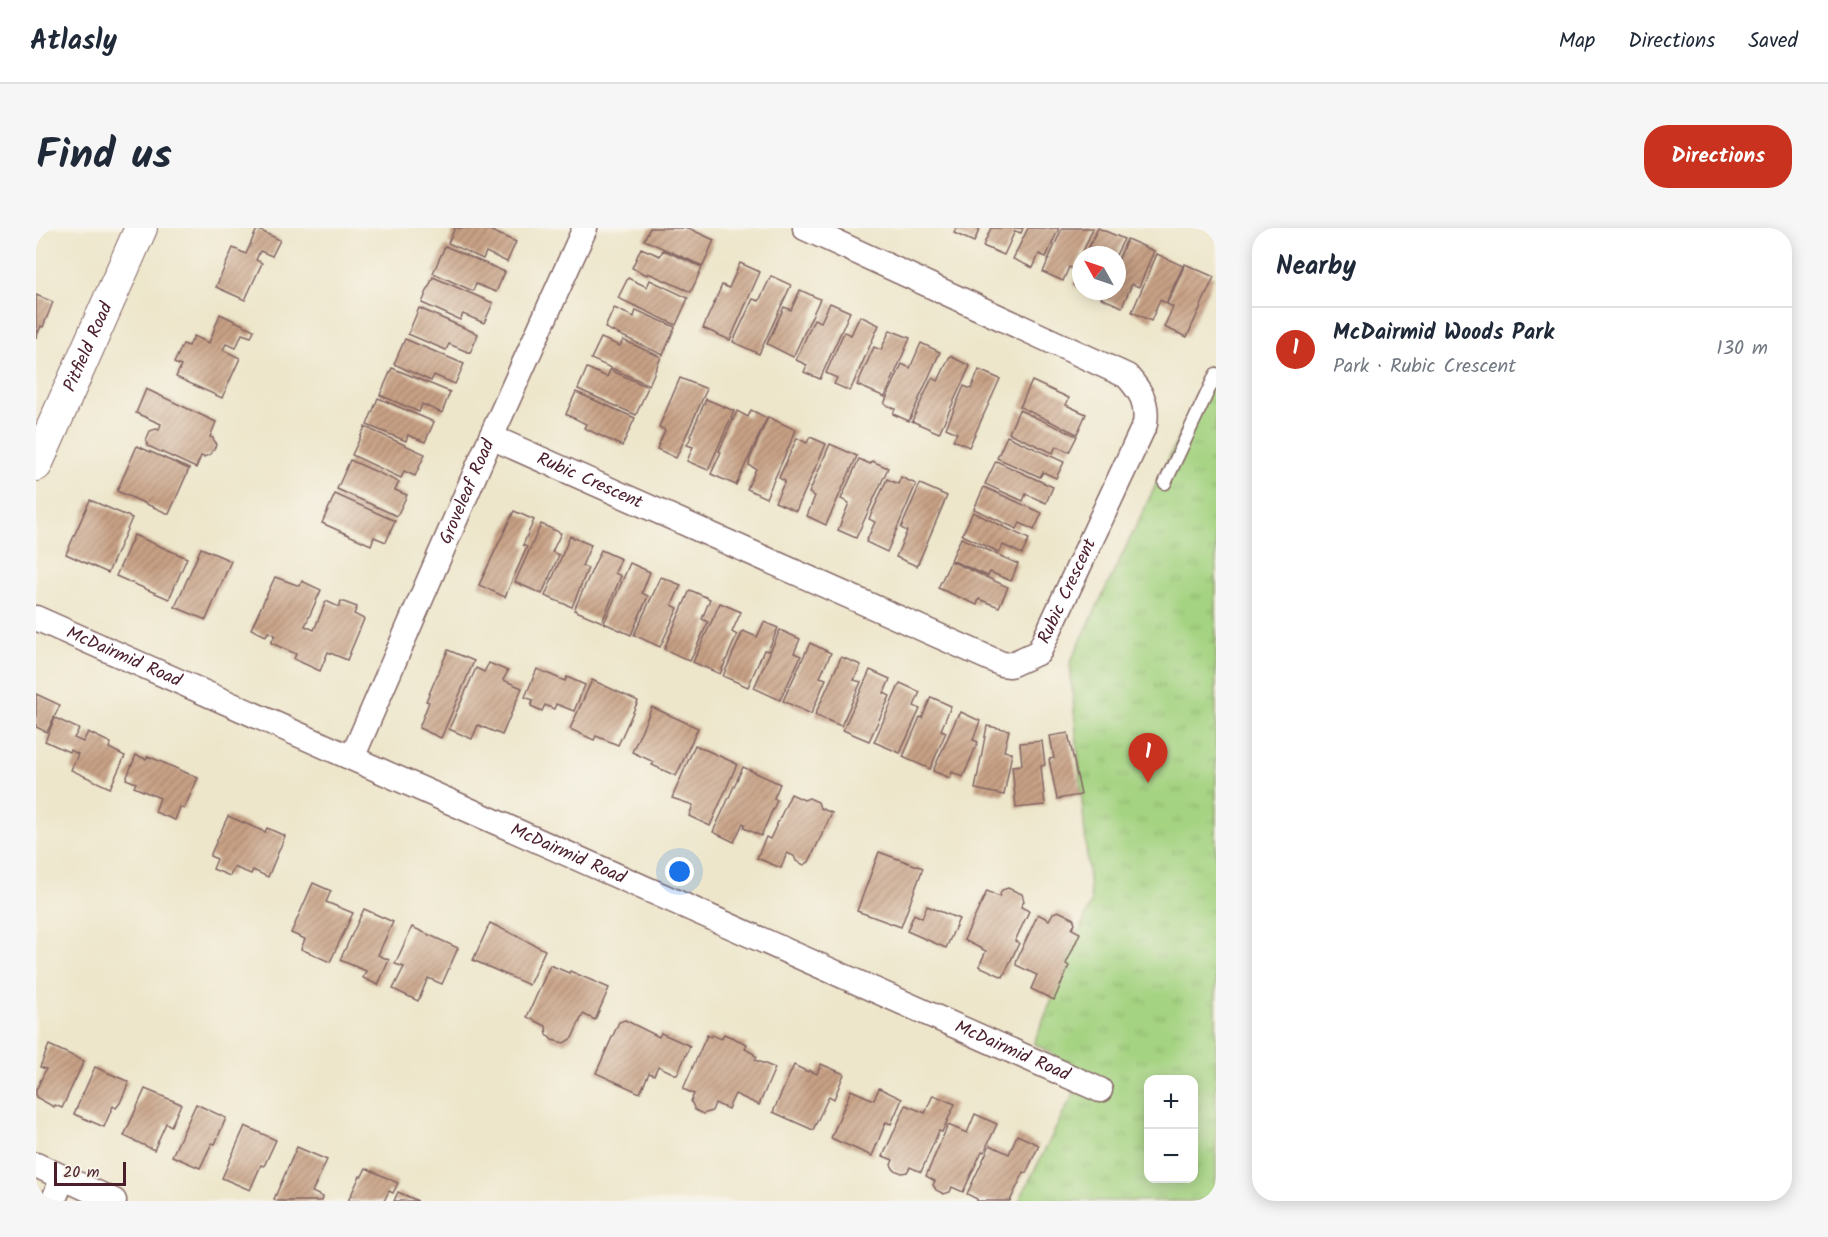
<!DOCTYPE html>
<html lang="en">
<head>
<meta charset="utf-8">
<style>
	:root { --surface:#fff; --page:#f6f6f7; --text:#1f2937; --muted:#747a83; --line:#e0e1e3; --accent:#c8321e }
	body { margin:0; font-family:Kalam,sans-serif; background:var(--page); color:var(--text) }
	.controls { position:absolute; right:18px; bottom:18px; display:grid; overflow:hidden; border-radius:12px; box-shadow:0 3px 15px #0003 }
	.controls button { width:54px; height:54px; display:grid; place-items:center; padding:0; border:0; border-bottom:2px solid var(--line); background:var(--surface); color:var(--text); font:30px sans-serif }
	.compass { position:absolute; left:1036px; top:18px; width:54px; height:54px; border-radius:50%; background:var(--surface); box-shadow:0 3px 15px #0003; rotate:310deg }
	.scale { position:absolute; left:18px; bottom:15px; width:72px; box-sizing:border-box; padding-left:6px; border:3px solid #4a1f2b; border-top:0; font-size:16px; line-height:21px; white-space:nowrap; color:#4a1f2b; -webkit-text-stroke:4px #f7f3e8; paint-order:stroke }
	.you { position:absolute; left:644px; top:644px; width:21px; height:21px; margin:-15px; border:4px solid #fff; border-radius:50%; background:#1a73e8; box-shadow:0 0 0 9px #1a73e833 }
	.badge { display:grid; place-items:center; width:39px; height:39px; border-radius:50%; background:var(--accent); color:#fff; font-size:20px; font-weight:700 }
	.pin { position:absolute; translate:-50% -50px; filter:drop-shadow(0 2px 3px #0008) }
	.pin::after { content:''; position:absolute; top:32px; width:21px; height:18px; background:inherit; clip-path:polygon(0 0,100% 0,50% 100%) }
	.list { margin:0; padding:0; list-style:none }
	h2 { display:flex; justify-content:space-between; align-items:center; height:78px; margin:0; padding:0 24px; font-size:26px }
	h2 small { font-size:20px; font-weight:400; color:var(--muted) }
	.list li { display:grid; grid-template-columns:39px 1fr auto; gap:18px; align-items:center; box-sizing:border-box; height:84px; padding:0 24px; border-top:2px solid var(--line) }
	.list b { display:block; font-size:22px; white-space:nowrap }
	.list p { margin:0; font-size:20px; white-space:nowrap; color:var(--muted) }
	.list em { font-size:20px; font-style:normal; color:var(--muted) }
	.map { position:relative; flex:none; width:1180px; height:973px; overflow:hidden; border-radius:24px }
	header { display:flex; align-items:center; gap:36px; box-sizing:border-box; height:84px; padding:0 30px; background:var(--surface); border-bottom:2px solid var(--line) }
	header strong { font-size:28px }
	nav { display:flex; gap:33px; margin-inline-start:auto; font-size:21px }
	.intro { display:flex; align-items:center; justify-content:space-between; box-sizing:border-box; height:144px; padding:0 36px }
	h1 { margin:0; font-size:42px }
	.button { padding:15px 27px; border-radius:24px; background:var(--accent); color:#fff; font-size:21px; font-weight:700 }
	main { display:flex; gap:36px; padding:0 36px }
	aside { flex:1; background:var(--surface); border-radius:24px; box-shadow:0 3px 15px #0003 }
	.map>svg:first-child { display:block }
</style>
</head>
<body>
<header>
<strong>Atlasly</strong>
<nav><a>Map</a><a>Directions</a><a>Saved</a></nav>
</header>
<div class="intro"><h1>Find us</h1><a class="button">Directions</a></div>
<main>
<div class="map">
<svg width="1180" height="973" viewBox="0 0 1180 973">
	<defs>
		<pattern id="grass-tufts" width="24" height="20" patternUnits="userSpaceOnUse" patternTransform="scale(1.5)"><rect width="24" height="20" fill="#a4d381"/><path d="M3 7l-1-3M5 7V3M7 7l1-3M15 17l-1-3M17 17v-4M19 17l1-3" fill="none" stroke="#8fb570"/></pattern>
		<pattern id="building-hatch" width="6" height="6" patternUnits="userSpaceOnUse" patternTransform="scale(1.5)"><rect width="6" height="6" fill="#c8a185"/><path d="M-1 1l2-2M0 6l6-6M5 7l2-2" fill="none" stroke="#a4836d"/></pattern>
	</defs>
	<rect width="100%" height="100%" fill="#f7f3e8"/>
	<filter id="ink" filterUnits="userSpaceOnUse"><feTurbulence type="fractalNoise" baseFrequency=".0167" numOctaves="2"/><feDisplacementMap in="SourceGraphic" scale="12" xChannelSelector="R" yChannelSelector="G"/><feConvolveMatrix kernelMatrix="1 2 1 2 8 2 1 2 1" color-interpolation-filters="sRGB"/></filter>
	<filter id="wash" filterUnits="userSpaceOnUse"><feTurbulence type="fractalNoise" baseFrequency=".008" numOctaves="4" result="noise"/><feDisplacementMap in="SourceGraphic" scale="24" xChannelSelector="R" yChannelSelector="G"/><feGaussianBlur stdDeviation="1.35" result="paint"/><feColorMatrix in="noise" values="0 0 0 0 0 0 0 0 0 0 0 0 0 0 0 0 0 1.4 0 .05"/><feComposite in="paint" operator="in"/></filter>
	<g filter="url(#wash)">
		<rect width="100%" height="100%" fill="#ede6cb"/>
		<!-- grass -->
		<path fill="url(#grass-tufts)" stroke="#777956" stroke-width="1.5" fill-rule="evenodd" d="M1180,132V973H983L1048,845L998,815L1055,675L1034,435ZM1112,852H1158V950H1112Z"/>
		<g id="blocks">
			<!-- building -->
			<g fill="url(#building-hatch)">
				<polygon points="419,0 449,0 480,14 471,34 450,24 447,31 412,15"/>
				<polygon points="614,0 652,0 678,12 667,38 608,12"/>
				<polygon points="920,0 944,0 938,14 918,5"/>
				<polygon points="955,0 987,0 985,5 979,3 968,27 947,18"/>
				<polygon points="992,0 1023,0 1010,29 1003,26 997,40 977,31"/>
				<polygon points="1026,0 1057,0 1039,42 1033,39 1027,53 1007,44"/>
				<polygon points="1062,0 1088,11 1080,27 1049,27"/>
				<polygon points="221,1 244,12 236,28 224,23 220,32 226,35 209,72 180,59 197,20 210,26"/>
				<polygon points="1091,11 1118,23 1103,59 1096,56 1086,79 1065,70 1069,63 1081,63 1081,35"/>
				<polygon points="409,18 469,44 460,64 440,56 437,63 397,45"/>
				<polygon points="605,20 624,28 627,22 666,39 655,64 612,45 611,47 596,40"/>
				<polygon points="1121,26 1147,38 1130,75 1124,72 1115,93 1096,84"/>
				<polygon points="704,35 724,44 694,112 667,100 686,57 693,60"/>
				<polygon points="1149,36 1178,49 1151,109 1128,99 1137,79 1131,76"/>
				<polygon points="1045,40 1045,61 1037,57"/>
				<polygon points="735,48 755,57 723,126 697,114 717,71 723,73"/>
				<polygon points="397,49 457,75 448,95 427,86 424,92 386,75"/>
				<polygon points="592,50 611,59 614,52 652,70 640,97 582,70"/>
				<polygon points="764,62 784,71 757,129 731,116 748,79 755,82"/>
				<polygon points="0,67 17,74 7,99 5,98 0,110"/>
				<polygon points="794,75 814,84 784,151 768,144 771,137 760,132 778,91 785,94"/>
				<polygon points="383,80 442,106 434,125 413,116 410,122 372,106"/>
				<polygon points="578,80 598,89 600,82 639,99 627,127 569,100"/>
				<polygon points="184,86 218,102 215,109 206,106 200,120 190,116 187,122 204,130 186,170 140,149 145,138 138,135 147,116 153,118 158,108 173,115"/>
				<polygon points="824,88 843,97 814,163 798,156 801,150 790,145 808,104 815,107"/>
				<polygon points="854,102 874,110 849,169 821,157 838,119 845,122"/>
				<polygon points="565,110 584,118 587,112 625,129 613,157 555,131"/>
				<polygon points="369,111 428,136 419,156 398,147 395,153 358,136"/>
				<polygon points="885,115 904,124 873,193 857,186 859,181 848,176 866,136 874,140"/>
				<polygon points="914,128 934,138 903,205 876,193 896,150 902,153"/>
				<polygon points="356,140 414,164 406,185 386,176 383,184 344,167"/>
				<polygon points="551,140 571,149 574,142 612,159 600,187 542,161"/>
				<polygon points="943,142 964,151 933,219 917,212 921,205 910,200 928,158 935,161"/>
				<polygon points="644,150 671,161 640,230 621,221 629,202 623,199"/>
				<polygon points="996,153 1033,170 1030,177 1050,186 1041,206 984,179"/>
				<polygon points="110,161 180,194 174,209 177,210 180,217 175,226 168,229 165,228 160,240 112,218 110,212 114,203 120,201 123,202 125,196 100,185"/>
				<polygon points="540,164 599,190 586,218 548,200 550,196 530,186"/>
				<polygon points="342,170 398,194 389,214 372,207 370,213 331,197"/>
				<polygon points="670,171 698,183 672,242 651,233 657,219 651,217 655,209 654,208"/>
				<polygon points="715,182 731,190 700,257 675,246 685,224 683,223 701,183 712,189"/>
				<polygon points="983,182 1041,208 1033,224 1020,218 1017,225 973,205"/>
				<polygon points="732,189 760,202 730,270 711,261 720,241 713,237 714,231"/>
				<polygon points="329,199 389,226 379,248 368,243 365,250 316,227"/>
				<polygon points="971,208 1028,234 1020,250 1007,244 1004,249 961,230"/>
				<polygon points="774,209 790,216 760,283 739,274 749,253 743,250 761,210 771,215"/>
				<polygon points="794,216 821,228 790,297 771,288 779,268 773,265"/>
				<polygon points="101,218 153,241 133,286 81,263"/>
				<polygon points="823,231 834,236 836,233 852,240 820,310 802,302 813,275 805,271"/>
				<polygon points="314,232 363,254 359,262 371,267 361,288 301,261"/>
				<polygon points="960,233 1017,259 1010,275 990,266 987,273 949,256"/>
				<polygon points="865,249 880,256 851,324 830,314 839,294 833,291 851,251 862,256"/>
				<polygon points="884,256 911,268 881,338 860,329 871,303 865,300"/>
				<polygon points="948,259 1006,285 998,302 984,295 981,301 938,281"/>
				<polygon points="299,266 359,293 350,314 338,309 335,317 286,295"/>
				<polygon points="54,272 96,290 72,345 30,326"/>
				<polygon points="478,283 498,292 487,317 491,319 469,369 443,357"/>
				<polygon points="937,284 993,311 986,326 967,317 963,324 926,307"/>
				<polygon points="505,296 525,305 516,324 523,327 506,366 479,354"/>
				<polygon points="98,307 151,330 133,371 80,348"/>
				<polygon points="534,308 555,317 546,338 552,340 536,379 509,368"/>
				<polygon points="925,310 982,336 975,353 954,344 952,348 915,332"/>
				<polygon points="165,320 195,333 170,392 139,379"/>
				<polygon points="565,322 585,331 579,345 585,348 566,394 538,382"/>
				<polygon points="915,333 972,359 963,379 943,371 941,377 902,360"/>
				<polygon points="594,335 614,344 606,365 612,368 595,407 568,395"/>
				<polygon points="239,349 264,358 266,353 285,362 269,398 278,402 290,373 303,379 305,373 321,379 318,386 328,391 311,432 292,424 284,443 258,431 260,426 235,415 239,407 232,404 230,408 215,401"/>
				<polygon points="625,349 645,357 636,377 642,380 624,419 598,407"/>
				<polygon points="654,362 674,371 666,391 672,394 654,433 628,421"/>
				<polygon points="684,375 705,384 696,404 701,407 684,446 657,434"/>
				<polygon points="728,394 742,400 732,423 728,422 712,459 687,448 707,403 721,409"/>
				<polygon points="744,402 764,411 758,425 765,428 744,472 718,460"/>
				<polygon points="774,415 795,425 784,449 790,451 775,486 747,473"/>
				<polygon points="412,422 438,433 405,510 383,500 393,474 390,473"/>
				<polygon points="805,429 825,437 818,452 825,454 805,498 779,487"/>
				<polygon points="453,435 472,443 467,452 486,460 466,507 442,497 436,511 413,501 440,440 448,444"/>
				<polygon points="501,441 529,453 531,449 549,457 538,483 520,476 518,481 509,477 506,483 495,478 497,472 489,469"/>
				<polygon points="834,442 854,451 848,465 854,468 833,513 807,502"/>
				<polygon points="556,452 602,473 582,517 560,508 558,512 534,501"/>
				<polygon points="864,455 884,464 878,478 884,481 864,525 838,514"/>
				<polygon points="0,466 24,477 11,504 0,499"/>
				<polygon points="895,469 915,478 905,502 910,504 894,541 867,529 884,489 886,490"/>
				<polygon points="616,479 662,500 640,548 616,537 618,534 596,524"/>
				<polygon points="925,484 944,493 937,512 942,514 927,549 916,544 914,550 897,543 922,487 923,488"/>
				<polygon points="19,490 43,501 38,510 47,514 52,504 75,515 73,520 89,528 74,560 35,542 42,526 34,522 33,524 9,513"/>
				<polygon points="951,498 973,502 968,523 976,525 968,567 939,561"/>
				<polygon points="1032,505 1045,567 1021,571 1013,531 1018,530 1014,508"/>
				<polygon points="1006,513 1009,537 1005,538 1009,577 980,580 976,538 986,537 984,515"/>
				<polygon points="659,517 701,536 674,598 653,588 657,577 636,570"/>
				<polygon points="100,527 110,531 112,528 162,550 148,581 144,579 139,592 119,584 124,570 98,559 100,555 90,551"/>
				<polygon points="707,539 744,556 738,570 741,572 725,608 708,600 709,596 707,595 698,614 677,604"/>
				<polygon points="755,566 768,572 773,570 782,574 784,580 796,585 773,634 768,637 760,633 758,628 751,625 745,640 721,630 730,609 734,611"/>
				<polygon points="192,588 229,604 231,600 249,608 232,649 217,642 215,646 198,639 194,648 177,641 181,631 174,628"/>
				<polygon points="843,624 887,640 865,699 821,683"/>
				<polygon points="277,655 295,663 290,674 317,685 294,734 265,721 269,711 255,705"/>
				<polygon points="972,660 986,666 988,673 985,679 993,683 979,713 983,715 967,749 943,738 950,723 928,712 951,663 963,669 966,662"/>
				<polygon points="891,678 923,691 910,720 871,703 878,686 886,690"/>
				<polygon points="328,681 357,694 342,727 353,732 342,757 327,750 330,743 304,732"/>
				<polygon points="1022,683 1037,690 1039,695 1036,701 1044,705 1030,736 1033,738 1018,772 995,761 1001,747 980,737 981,731 1002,686 1013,692 1017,685"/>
				<polygon points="454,695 509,722 493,757 437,732"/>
				<polygon points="376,699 422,720 406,756 392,750 382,773 357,761 368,739 359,736"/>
				<polygon points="514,737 533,745 534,743 573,760 559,792 547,786 536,810 528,815 516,812 511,807 510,798 491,789"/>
				<polygon points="589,792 623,809 625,805 654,818 641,847 622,838 618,847 613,845 604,865 560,845 583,794"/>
				<polygon points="688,806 711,816 709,821 718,826 718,827 721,829 719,832 739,840 723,877 699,866 692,881 679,875 676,883 667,886 659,882 655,873 658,866 647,861 671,807 675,809 676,807 685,811"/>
				<polygon points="13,817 48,833 26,880 19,877 18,879 0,869 0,862 10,841 4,839"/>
				<polygon points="785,836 808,846 798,871 793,868 777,902 737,884 758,837 772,844 773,842 781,846"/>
				<polygon points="59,839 93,854 84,875 80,880 77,878 68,899 38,886"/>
				<polygon points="843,860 866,871 855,896 850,894 836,928 795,910 815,862 838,872"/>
				<polygon points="109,861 145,876 135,898 130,895 118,922 88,908"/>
				<polygon points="897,867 919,876 906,904 903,903 885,944 874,939 871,944 866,945 858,942 855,937 857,932 847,928 870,877 889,885"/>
				<polygon points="160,876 190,890 179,916 176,915 164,940 136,928"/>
				<polygon points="939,886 961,896 948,924 946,923 927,964 916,959 914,964 908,966 900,962 897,957 899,953 890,948 912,897 931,905"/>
				<polygon points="209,898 240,912 228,938 225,937 214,962 186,950"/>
				<polygon points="981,907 1003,917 990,945 988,944 974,973 941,973 941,971 931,966 954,917 973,926"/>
				<polygon points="261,919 291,932 276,964 287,969 286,973 241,973 238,971"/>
				<polygon points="330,940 362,955 357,965 353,963 348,973 312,973 324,948 326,948"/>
				<polygon points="362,964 382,973 358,973"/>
			</g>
		</g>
	</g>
	<g filter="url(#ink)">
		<use href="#blocks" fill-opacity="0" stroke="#836563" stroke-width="1.5"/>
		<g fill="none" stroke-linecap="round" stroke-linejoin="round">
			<defs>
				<polyline id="service" points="1129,255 1180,146"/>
				<g id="minor">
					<path id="s1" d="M455,209L966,436L974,437L1003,424L1109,196C1112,174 1105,164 1091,148L769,0"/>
					<path id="s2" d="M0,390L1064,862"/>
					<path id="s3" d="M316,530L455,209L549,0"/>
					<polyline points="0,937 78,973"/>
					<polyline points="17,973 27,950"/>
				</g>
				<g id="tertiary">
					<path id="s4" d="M0,237L105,0"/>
				</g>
			</defs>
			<!-- service casing -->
			<use href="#service" stroke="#836563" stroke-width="15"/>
			<!-- minor casing -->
			<use href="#minor" stroke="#836563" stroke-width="27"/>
			<!-- tertiary casing -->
			<use href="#tertiary" stroke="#836563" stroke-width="34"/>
			<!-- service -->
			<use href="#service" stroke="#fff" stroke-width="12"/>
			<!-- minor -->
			<use href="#minor" stroke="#fff" stroke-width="24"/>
			<!-- tertiary -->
			<use href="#tertiary" stroke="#fff" stroke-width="32"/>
		</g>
	</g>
	<g text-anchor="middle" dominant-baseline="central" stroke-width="4.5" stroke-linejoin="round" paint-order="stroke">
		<!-- street labels -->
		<g font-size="18" fill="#4a1f2b" stroke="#f7f3e8">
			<text stroke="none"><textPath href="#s4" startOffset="129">Pitfield Road</textPath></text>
			<text stroke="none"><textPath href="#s1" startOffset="108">Rubic Crescent</textPath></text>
			<text stroke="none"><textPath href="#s3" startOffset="290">Groveleaf Road</textPath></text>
			<text stroke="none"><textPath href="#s1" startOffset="666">Rubic Crescent</textPath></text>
			<text stroke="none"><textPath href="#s2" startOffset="96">McDairmid Road</textPath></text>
			<text stroke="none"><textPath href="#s2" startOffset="582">McDairmid Road</textPath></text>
			<text stroke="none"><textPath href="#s2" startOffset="1068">McDairmid Road</textPath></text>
		</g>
	</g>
</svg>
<div class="controls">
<button>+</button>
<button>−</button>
</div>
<svg class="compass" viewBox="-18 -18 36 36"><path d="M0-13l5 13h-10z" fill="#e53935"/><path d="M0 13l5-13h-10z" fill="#747a83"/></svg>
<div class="scale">20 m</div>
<div class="you"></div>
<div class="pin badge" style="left:1112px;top:555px">1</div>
</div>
<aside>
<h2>Nearby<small></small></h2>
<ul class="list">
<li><span class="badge">1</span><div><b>McDairmid Woods Park</b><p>Park · Rubic Crescent</p></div><em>130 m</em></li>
</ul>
</aside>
</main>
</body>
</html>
